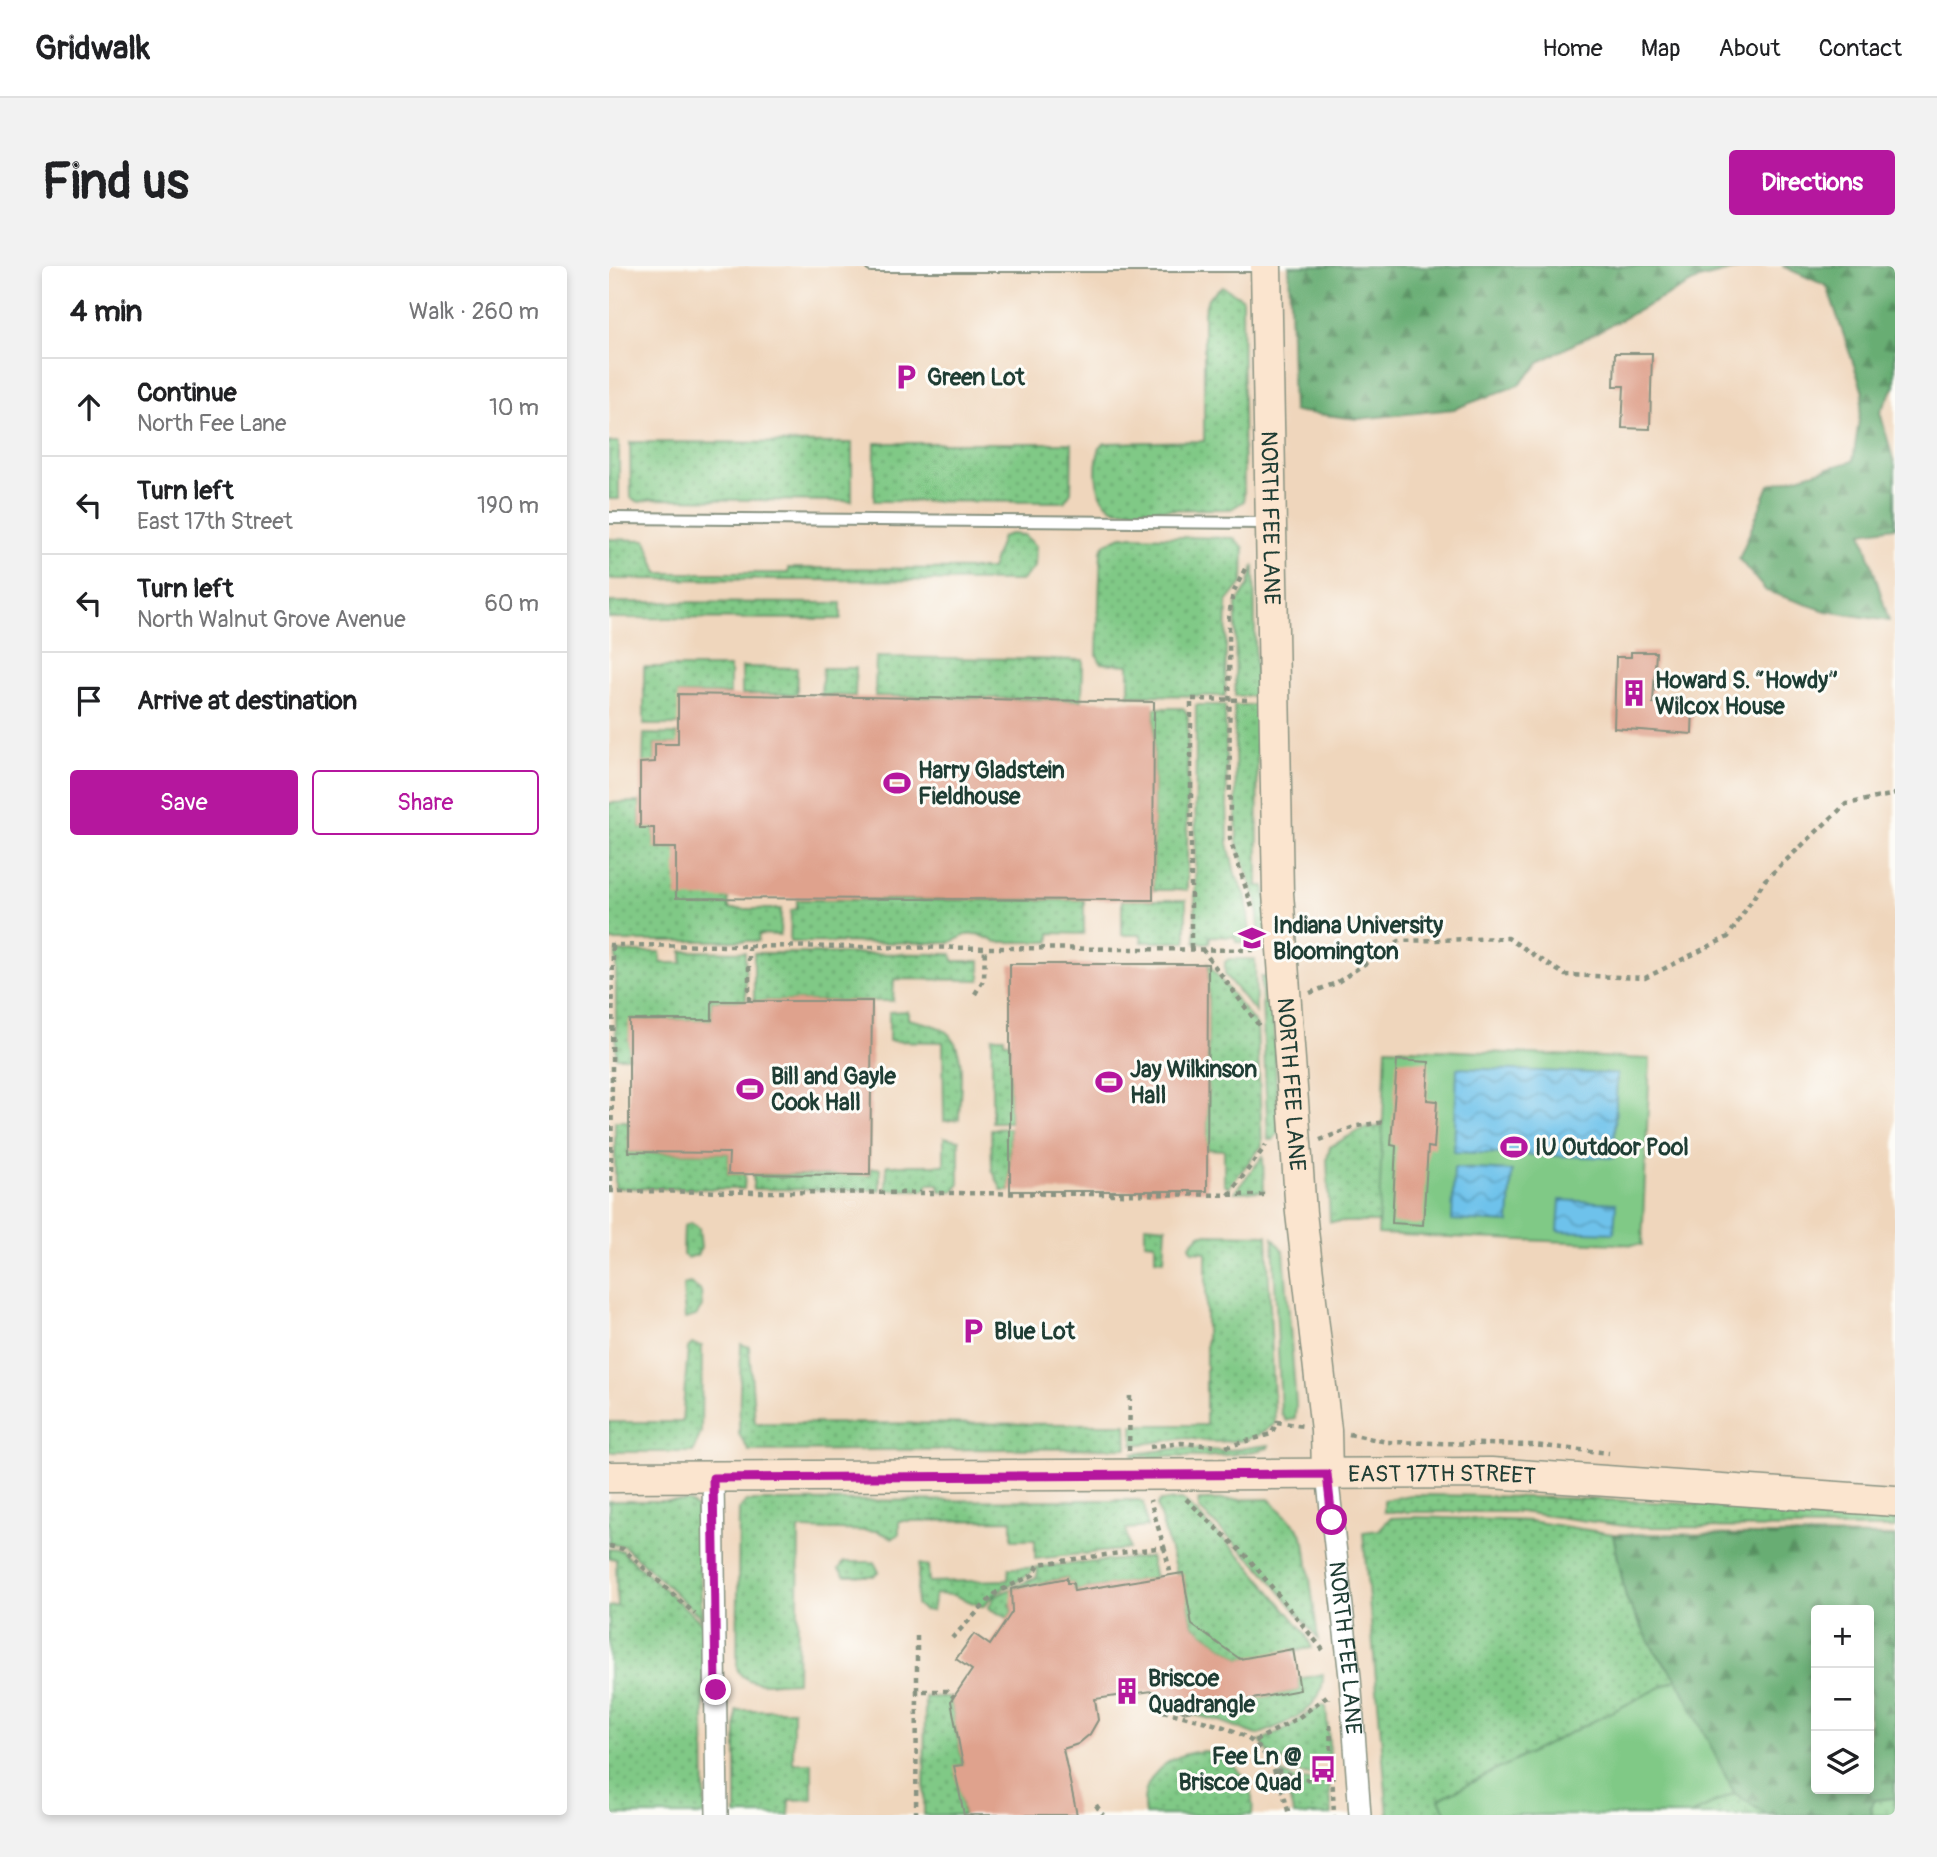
<!DOCTYPE html>
<html lang="en">
<head>
<meta charset="utf-8">
<style>
	:root { --surface:#fff; --page:#f2f2f2; --text:#202124; --muted:#757577; --line:#e0e0e0; --accent:#b5179e }
	body { margin:0; font-family:Pangolin,sans-serif; background:var(--page); color:var(--text) }
	.controls { position:absolute; right:21px; bottom:21px; display:grid; overflow:hidden; border-radius:7px; box-shadow:0 4px 10px #0003 }
	.controls button { width:63px; height:63px; display:grid; place-items:center; padding:0; border:0; border-bottom:2px solid var(--line); background:var(--surface); color:var(--text); font:35px sans-serif }
	.stop { position:absolute; width:21px; height:21px; margin:-16px; border:5px solid #b5179e; border-radius:50%; background:#fff }
	.stop.end { background:#b5179e; border-color:#fff; box-shadow:0 2px 7px #0008 }
	.list { margin:0; padding:0; list-style:none }
	h2 { display:flex; justify-content:space-between; align-items:center; height:91px; margin:0; padding:0 28px; font-size:30px }
	h2 small { font-size:23px; font-weight:400; color:var(--muted) }
	.list li { display:grid; grid-template-columns:46px 1fr auto; gap:21px; align-items:center; box-sizing:border-box; height:98px; padding:0 28px; border-top:2px solid var(--line) }
	.list b { display:block; font-size:26px; white-space:nowrap }
	.list p { margin:0; font-size:23px; white-space:nowrap; color:var(--muted) }
	.list em { font-size:23px; font-style:normal; color:var(--muted) }
	.actions { display:flex; gap:14px; padding:21px 28px }
	.actions a { flex:1; padding:16px 0; border:2px solid var(--accent); border-radius:7px; text-align:center; font-size:24px; color:var(--accent) }
	.actions .main { background:var(--accent); color:#fff }
	.icon { flex:none; width:38px; height:38px; fill:none; stroke:currentColor; stroke-width:2; stroke-linecap:round; stroke-linejoin:round }
	.map { position:relative; flex:none; width:1286px; height:1549px; overflow:hidden; border-radius:7px }
	header { display:flex; align-items:center; gap:42px; box-sizing:border-box; height:98px; padding:0 35px; background:var(--surface); border-bottom:2px solid var(--line) }
	header strong { font-size:33px }
	nav { display:flex; gap:38px; margin-inline-start:auto; font-size:24px }
	.intro { display:flex; align-items:center; justify-content:space-between; box-sizing:border-box; height:168px; padding:0 42px }
	h1 { margin:0; font-size:49px }
	.button { padding:18px 32px; border-radius:7px; background:var(--accent); color:#fff; font-size:24px; font-weight:700 }
	main { display:flex; gap:42px; padding:0 42px }
	aside { flex:1; background:var(--surface); border-radius:7px; box-shadow:0 4px 10px #0003 }
	.map>svg:first-child { display:block }
</style>
</head>
<body>
<header>
<strong>Gridwalk</strong>
<nav><a>Home</a><a>Map</a><a>About</a><a>Contact</a></nav>
</header>
<div class="intro"><h1>Find us</h1><a class="button">Directions</a></div>
<main>
<aside>
<h2>4 min<small>Walk · 260 m</small></h2>
<ul class="list">
<li><svg class="icon" aria-label="ahead" viewBox="0 0 24 24"><path d="M12 20V5M6 11l6-6 6 6"/></svg><div><b>Continue</b><p>North Fee Lane</p></div><em>10 m</em></li>
<li><svg class="icon" aria-label="left" viewBox="0 0 24 24"><path d="M17 20v-9H6M10 6l-5 5 5 5"/></svg><div><b>Turn left</b><p>East 17th Street</p></div><em>190 m</em></li>
<li><svg class="icon" aria-label="left" viewBox="0 0 24 24"><path d="M17 20v-9H6M10 6l-5 5 5 5"/></svg><div><b>Turn left</b><p>North Walnut Grove Avenue</p></div><em>60 m</em></li>
<li><svg class="icon" aria-label="arrive" viewBox="0 0 24 24"><path d="M6 21V4h12l-3 4 3 4H6"/></svg><div><b>Arrive at destination</b></div></li>
</ul>
<div class="actions"><a class="main">Save</a><a>Share</a></div>
</aside>
<div class="map">
<svg width="1286" height="1549" viewBox="0 0 1286 1549">
	<defs>
		<pattern id="grass-dots" width="8" height="8" patternUnits="userSpaceOnUse" patternTransform="scale(1.75)"><rect width="8" height="8" fill="#80c986"/><path d="M2 2h.1M6 6h.1" fill="none" stroke="#68a46e" stroke-width="1.8" stroke-linecap="round"/></pattern>
		<pattern id="forest-firs" width="22" height="20" patternUnits="userSpaceOnUse" patternTransform="scale(1.75)"><rect width="22" height="20" fill="#68ad73"/><path d="M5 1l3.5 6h-7zM16 11l3.5 6h-7z" fill="#558e5f"/></pattern>
		<pattern id="water-waves" width="16" height="10" patternUnits="userSpaceOnUse" patternTransform="scale(1.75)"><rect width="16" height="10" fill="#6ec2eb"/><path d="M0 5q4-4 8 0t8 0" fill="none" stroke="#5a9fbf"/></pattern>
	</defs>
	<rect width="100%" height="100%" fill="#fdfcf7"/>
	<filter id="ink" filterUnits="userSpaceOnUse"><feTurbulence type="fractalNoise" baseFrequency=".0143" numOctaves="2"/><feDisplacementMap in="SourceGraphic" scale="14" xChannelSelector="R" yChannelSelector="G"/><feConvolveMatrix kernelMatrix="1 2 1 2 8 2 1 2 1" color-interpolation-filters="sRGB"/></filter>
	<filter id="wash" filterUnits="userSpaceOnUse"><feTurbulence type="fractalNoise" baseFrequency=".00686" numOctaves="4" result="noise"/><feDisplacementMap in="SourceGraphic" scale="28" xChannelSelector="R" yChannelSelector="G"/><feGaussianBlur stdDeviation="1.57" result="paint"/><feColorMatrix in="noise" values="0 0 0 0 0 0 0 0 0 0 0 0 0 0 0 0 0 1.4 0 .05"/><feComposite in="paint" operator="in"/></filter>
	<g filter="url(#wash)">
		<rect width="100%" height="100%" fill="#f3e9d1"/>
		<!-- built -->
		<path fill="#efd6bc" fill-rule="evenodd" d="M0,0H1286V1549H0ZM1207,1344H1260V1523H1207Z"/>
		<!-- grass -->
		<g fill="url(#grass-dots)" stroke="#50835d" stroke-width="2">
			<path d="M613,20L633,32L635,235L622,243L507,244C485,233 484,203 491,181L496,177L595,175V46L599,32Z"/>
			<rect x="0" y="176" width="10" height="57"/>
			<polygon points="21,176 243,177 243,235 43,233 30,236 22,232"/>
			<polygon points="266,177 463,177 462,226 455,236 265,235"/>
			<polygon points="401,268 415,269 427,280 426,301 412,315 0,313 0,273 37,274 49,307 179,307 179,302 382,303 393,271"/>
			<polygon points="513,270 625,272 635,282 634,316 618,336 616,430 520,429 520,399 492,397 488,389 492,284 497,277"/>
			<polygon points="645,299 647,430 626,430 627,339 639,320"/>
			<polygon points="0,336 232,337 232,353 0,352"/>
			<polygon points="267,391 474,394 473,434 266,430"/>
			<polygon points="35,401 121,401 121,428 70,428 126,459 35,459"/>
			<polygon points="133,401 188,402 188,428 133,428"/>
			<polygon points="214,402 247,402 246,430 212,429"/>
			<polygon points="587,439 616,439 619,577 626,608 637,630 642,677 627,676 626,671 601,670 600,677 586,677"/>
			<polygon points="625,439 648,439 649,620 656,620 660,677 651,677 648,636 628,577"/>
			<polygon points="545,442 574,442 579,449 578,624 544,624"/>
			<polygon points="35,468 126,469 73,478 46,478 46,497 34,497"/>
			<polygon points="31,536 31,561 45,562 46,582 72,582 119,632 120,643 172,643 171,669 150,668 149,675 0,675 0,537"/>
			<polygon points="188,634 475,634 475,668 441,667 441,676 387,676 369,668 357,669 340,677 181,676 182,644 188,643"/>
			<polygon points="513,634 577,634 577,676 533,676 532,669 513,669"/>
			<polygon points="73,685 136,686 137,735 103,735 103,754 21,754 20,791 7,791 7,686 51,686 52,697 73,697"/>
			<polygon points="145,687 343,688 344,695 371,695 371,714 285,713 284,735 145,735"/>
			<polygon points="620,693 646,693 647,747 616,709 616,696"/>
			<polygon points="599,698 648,760 653,880 620,921 615,918 615,884 598,883"/>
			<polygon points="652,711 663,711 669,867 664,874 659,874"/>
			<path d="M299,745V753C311,756 326,758 336,765C360,782 350,828 350,853L335,855L334,776L280,775V746Z"/>
			<polygon points="383,771 395,771 395,776 401,776 401,856 383,856"/>
			<polygon points="6,855 20,855 20,886 120,887 119,908 136,908 135,923 6,922"/>
			<polygon points="776,860 771,956 721,956 718,893 721,881 753,863"/>
			<polygon points="401,862 401,925 393,925 383,903 382,863"/>
			<polygon points="335,871 350,874 350,917 346,925 331,925 330,918 318,918 318,924 277,924 278,899 335,899"/>
			<polygon points="654,890 655,925 626,926"/>
			<polygon points="261,902 271,902 271,924 144,923 144,909 261,909"/>
			<polygon points="82,957 90,962 92,982 88,989 79,992 74,989 75,960"/>
			<polygon points="536,959 557,961 555,994 546,993 546,977 536,976"/>
			<polygon points="591,968 658,969 666,1158 648,1170 631,1175 601,1176 578,1172 524,1179 524,1159 597,1159 597,986 583,985 581,979"/>
			<polygon points="81,1017 92,1025 93,1041 87,1050 76,1053 74,1019"/>
			<polygon points="83,1078 93,1080 92,1166 84,1186 0,1186 0,1156 73,1156 79,1082"/>
			<polygon points="132,1078 140,1081 146,1157 517,1158 518,1182 140,1185 130,1168"/>
			<path d="M660,1179L659,1182C615,1194 569,1190 524,1191V1188L572,1182L613,1185Z"/>
			<path d="M801,1229C963,1230 1124,1239 1286,1251V1262L1023,1261L911,1246H775V1234Z"/>
			<polygon points="660,1233 690,1263 696,1276 709,1373 653,1303 590,1243 590,1234"/>
			<path d="M530,1234L535,1237L538,1261L517,1263L520,1283L426,1293V1274H403V1254L290,1255V1268L284,1272L268,1265L190,1263L188,1416C169,1416 135,1423 128,1402L130,1244L137,1235Z"/>
			<polygon points="574,1234 637,1295 696,1367 703,1382 631,1393 583,1359 574,1308 568,1308 548,1240 551,1235"/>
			<polygon points="0,1235 78,1235 88,1242 93,1352 15,1280 0,1278"/>
			<polygon points="807,1251 921,1255 1004,1268 1017,1332 1045,1384 1068,1413 830,1533 838,1549 779,1549 754,1266 770,1264 781,1252"/>
			<polygon points="0,1283 12,1284 94,1358 96,1549 0,1549 0,1341 8,1340 7,1293 0,1292"/>
			<polygon points="541,1291 546,1312 465,1325 464,1317 458,1317 457,1312 403,1323 405,1337 401,1338 403,1346 399,1352 379,1342 386,1330 428,1311 429,1301"/>
			<polygon points="235,1296 265,1296 270,1306 265,1310 236,1310 230,1303"/>
			<path d="M310,1298L319,1300L320,1316L399,1314L400,1302H426C412,1320 392,1315 374,1341L345,1329L326,1328L323,1345L314,1344L307,1338Z"/>
			<path d="M714,1408C716,1444 676,1458 648,1469L614,1456L574,1446L691,1424L689,1413Z"/>
			<polygon points="316,1431 340,1431 342,1435 354,1499 346,1500 355,1549 315,1549"/>
			<polygon points="713,1439 717,1441 721,1489 715,1494 703,1494 704,1509 685,1507 673,1493 667,1496 651,1475 678,1462"/>
			<polygon points="127,1444 184,1444 184,1497 203,1497 203,1533 181,1534 180,1549 127,1549"/>
			<path d="M596,1485C627,1495 647,1515 643,1549H536C529,1509 562,1487 596,1485Z"/>
			<polygon points="673,1507 685,1513 720,1517 723,1549 685,1549"/>
			<polygon points="1125,1527 1158,1549 1081,1549"/>
			<polygon points="1276,1531 1286,1532 1286,1549 1263,1549 1262,1541 1266,1534"/>
		</g>
		<!-- forest -->
		<g fill="url(#forest-firs)" stroke="#447554" stroke-width="2" fill-rule="evenodd">
			<polygon points="680,0 1140,0 1090,13 932,95 910,119 845,143 749,153 684,145"/>
			<polygon points="1173,0 1286,0 1286,120 1271,146 1286,200 1286,261 1253,266 1280,355 1217,345 1157,325 1130,293 1160,219 1244,195 1254,126 1218,20"/>
			<path d="M1004,1268L1286,1270V1532L1266,1534L1262,1541L1263,1549H1158L1125,1527L1068,1413L1045,1384L1017,1332ZM1207,1344H1260V1523H1207Z"/>
		</g>
		<!-- green -->
		<g fill="#80c986" stroke="#50835d" stroke-width="2">
			<polygon points="777,782 1041,793 1033,979 769,968"/>
			<polygon points="664,972 675,986 687,1138 686,1152 677,1155 672,1147"/>
			<polygon points="1068,1413 1125,1527 1081,1549 838,1549 830,1533"/>
		</g>
		<!-- water -->
		<g fill="url(#water-waves)" stroke="#468090" stroke-width="2">
			<polygon points="848,802 1008,808 1005,892 845,886"/>
			<polygon points="845,902 903,905 900,957 843,954"/>
			<polygon points="951,934 1007,937 1005,967 949,965"/>
		</g>
		<g id="blocks">
			<!-- building -->
			<g fill="#dfa28d">
				<polygon points="1006,87 1043,87 1041,163 1013,162 1015,120 1005,120"/>
				<polygon points="1022,386 1047,386 1044,437 1084,439 1083,468 1005,462 1007,391 1022,391"/>
				<polygon points="69,428 545,436 544,634 67,632 67,582 45,582 45,562 31,562 31,497 46,496 46,478 69,478"/>
				<polygon points="401,698 599,698 598,925 401,925"/>
				<polygon points="103,735 263,735 261,909 119,908 120,887 20,886 20,754 103,754"/>
				<polygon points="788,794 820,796 818,834 828,835 825,882 819,881 814,959 783,957 787,880 782,879"/>
				<polygon points="574,1307 583,1359 631,1393 684,1383 691,1424 574,1446 543,1425 486,1433 489,1454 481,1468 469,1478 454,1483 468,1549 355,1549 345,1500 354,1499 342,1435 363,1404 347,1393 365,1368 381,1379 403,1346 402,1323 458,1312 458,1317 464,1317 465,1325"/>
			</g>
		</g>
	</g>
	<g filter="url(#ink)">
		<use href="#blocks" fill-opacity="0" stroke="#899382" stroke-width="2"/>
		<g fill="none" stroke-linecap="round" stroke-linejoin="round">
			<defs>
				<g id="lane">
					<polyline points="262,0 654,0"/>
					<polyline points="0,252 659,257"/>
				</g>
				<g id="street">
					<path id="s1" d="M718,1208L741,1411L751,1549"/>
					<polyline points="104,1212 108,1549"/>
				</g>
				<g id="secondary">
					<path id="s2" d="M657,0L669,627L692,947L717,1164L718,1208"/>
					<path id="s3" d="M0,1211L882,1207L1286,1235"/>
				</g>
			</defs>
			<!-- lane casing -->
			<use href="#lane" stroke="#899382" stroke-width="14"/>
			<!-- street casing -->
			<use href="#street" stroke="#899382" stroke-width="24"/>
			<!-- secondary casing -->
			<use href="#secondary" stroke="#899382" stroke-width="33"/>
			<!-- path -->
			<g stroke="#899382" stroke-width="4.5" stroke-dasharray="5 5" stroke-linecap="butt">
				<polyline points="636,303 624,327 620,350 621,573 643,641"/>
				<polyline points="0,679 650,684"/>
				<polyline points="582,682 582,433 641,434"/>
				<polyline points="593,683 651,761"/>
				<polyline points="701,727 727,717 790,675 899,672 956,709 1036,712 1119,671 1156,614 1237,538 1286,528"/>
				<polyline points="366,728 375,713 376,681"/>
				<polyline points="140,735 140,680"/>
				<polyline points="711,874 748,860 776,856"/>
				<polyline points="0,925 659,929"/>
				<polyline points="2,925 4,679"/>
				<polyline points="620,929 657,879"/>
				<polyline points="740,1168 778,1176 925,1179 1000,1187"/>
				<polyline points="541,1181 572,1177 605,1180"/>
				<polyline points="617,1181 662,1168 668,1156 694,1160"/>
				<polyline points="520,1185 521,1127"/>
				<polyline points="577,1233 640,1293 714,1384"/>
				<polyline points="0,1280 14,1283 86,1348"/>
				<polyline points="555,1281 562,1309"/>
				<polyline points="343,1372 388,1326 424,1309 430,1298 555,1281 541,1234"/>
				<polyline points="308,1425 308,1365"/>
				<path d="M554,1445C631,1465 660,1463 680,1549"/>
				<polyline points="721,1459 725,1549"/>
				<polyline points="646,1475 689,1452 719,1429 719,1433"/>
				<polyline points="667,1504 695,1513 723,1514"/>
				<polyline points="487,1539 494,1549"/>
				<polyline points="307,1549 308,1425 338,1425 345,1431"/>
			</g>
			<!-- lane -->
			<use href="#lane" stroke="#fff" stroke-width="10"/>
			<!-- street -->
			<use href="#street" stroke="#fff" stroke-width="21"/>
			<!-- secondary -->
			<use href="#secondary" stroke="#fbe5cf" stroke-width="30"/>
		</g>
	</g>
	<g fill="none" stroke-linecap="round" stroke-linejoin="round" filter="url(#ink)">
		<!-- route -->
		<polyline stroke="#b5179e" stroke-width="9" points="107,1424 104,1212 718,1208 723,1254"/>
	</g>
	<!-- icons -->
	<defs>
		<symbol id="parking-bare" viewBox="-9 -9 18 18"><path d="M-3.5-5.5H1a3.5 3.5 0 0 1 0 7H-1V5.5H-3.5ZM-1-3.4V-.6H.8a1.4 1.4 0 0 0 0-2.8Z" fill="#b5179e" stroke="#fdfcf7" stroke-width="2.5" paint-order="stroke"/></symbol>
		<symbol id="building-bare" viewBox="-9 -9 18 18"><path d="M-4-6H4V6H1V3H-1V6H-4ZM-2.5-4.3h1.7v1.8h-1.7ZM.8-4.3h1.7v1.8H.8ZM-2.5-1h1.7V.8h-1.7ZM.8-1h1.7V.8H.8Z" fill="#b5179e" stroke="#fdfcf7" stroke-width="2.5" paint-order="stroke"/></symbol>
		<symbol id="stadium-bare" viewBox="-9 -9 18 18"><path d="M0-5a6.5 5 0 1 0 0 10a6.5 5 0 1 0 0-10ZM-3.5-1.8h7v3.6h-7Z" fill="#b5179e" stroke="#fdfcf7" stroke-width="2.5" paint-order="stroke"/></symbol>
		<symbol id="university-bare" viewBox="-9 -9 18 18"><path d="M0-5L7-2L0 1L-7-2ZM-4 1L0 2.5L4 1V4Q0 6-4 4Z" fill="#b5179e" stroke="#fdfcf7" stroke-width="2.5" paint-order="stroke"/></symbol>
		<symbol id="bus-bare" viewBox="-9 -9 18 18"><path d="M-5-6H5V4H4V6H2V4H-2V6H-4V4H-5ZM-3.5-4V0h7V-4ZM-3.5 1.2v1.5H-2V1.2ZM2 1.2v1.5H3.5V1.2Z" fill="#b5179e" stroke="#fdfcf7" stroke-width="2.5" paint-order="stroke"/></symbol>
	</defs>
	<g fill-rule="evenodd">
		<use href="#parking-bare" x="278" y="92" width="38" height="38"/>
		<use href="#building-bare" x="1006" y="408" width="38" height="38"/>
		<use href="#stadium-bare" x="269" y="498" width="38" height="38"/>
		<use href="#university-bare" x="624" y="653" width="38" height="38"/>
		<use href="#stadium-bare" x="481" y="797" width="38" height="38"/>
		<use href="#stadium-bare" x="122" y="804" width="38" height="38"/>
		<use href="#stadium-bare" x="886" y="862" width="38" height="38"/>
		<use href="#parking-bare" x="345" y="1046" width="38" height="38"/>
		<use href="#building-bare" x="499" y="1406" width="38" height="38"/>
		<use href="#bus-bare" x="695" y="1484" width="38" height="38"/>
	</g>
	<g text-anchor="middle" dominant-baseline="central" stroke-width="6" stroke-linejoin="round" paint-order="stroke">
		<!-- poi labels -->
		<g font-size="23" font-weight="bold" fill="#1f3d34" stroke="#fdfcf7" text-anchor="start">
			<text x="318" y="111">Green Lot</text>
			<text x="1046" y="414">Howard S. “Howdy”<tspan x="1046" dy="26">Wilcox House</tspan></text>
			<text x="309" y="504">Harry Gladstein<tspan x="309" dy="26">Fieldhouse</tspan></text>
			<text x="664" y="659">Indiana University<tspan x="664" dy="26">Bloomington</tspan></text>
			<text x="521" y="803">Jay Wilkinson<tspan x="521" dy="26">Hall</tspan></text>
			<text x="162" y="810">Bill and Gayle<tspan x="162" dy="26">Cook Hall</tspan></text>
			<text x="926" y="881">IU Outdoor Pool</text>
			<text x="385" y="1065">Blue Lot</text>
			<text x="539" y="1412">Briscoe<tspan x="539" dy="26">Quadrangle</tspan></text>
			<text x="693" y="1490" text-anchor="end">Fee Ln @<tspan x="693" dy="26">Briscoe Quad</tspan></text>
		</g>
		<!-- street labels -->
		<g font-size="23" fill="#1f3d34" stroke="#fdfcf7">
			<text stroke="none"><textPath href="#s2" startOffset="252">NORTH FEE LANE</textPath></text>
			<text stroke="none"><textPath href="#s2" startOffset="819">NORTH FEE LANE</textPath></text>
			<text stroke="none"><textPath href="#s3" startOffset="833">EAST 17TH STREET</textPath></text>
			<text stroke="none"><textPath href="#s1" startOffset="175">NORTH FEE LANE</textPath></text>
		</g>
	</g>
</svg>
<div class="controls">
<button>+</button>
<button>−</button>
<button><svg class="icon" aria-label="layers" viewBox="0 0 24 24"><path d="M12 4l9 5-9 5-9-5zM3 14l9 5 9-5"/></svg></button>
</div>
<div class="stop" style="left:723px;top:1254px"></div>
<div class="stop end" style="left:107px;top:1424px"></div>
</div>
</main>
</body>
</html>
